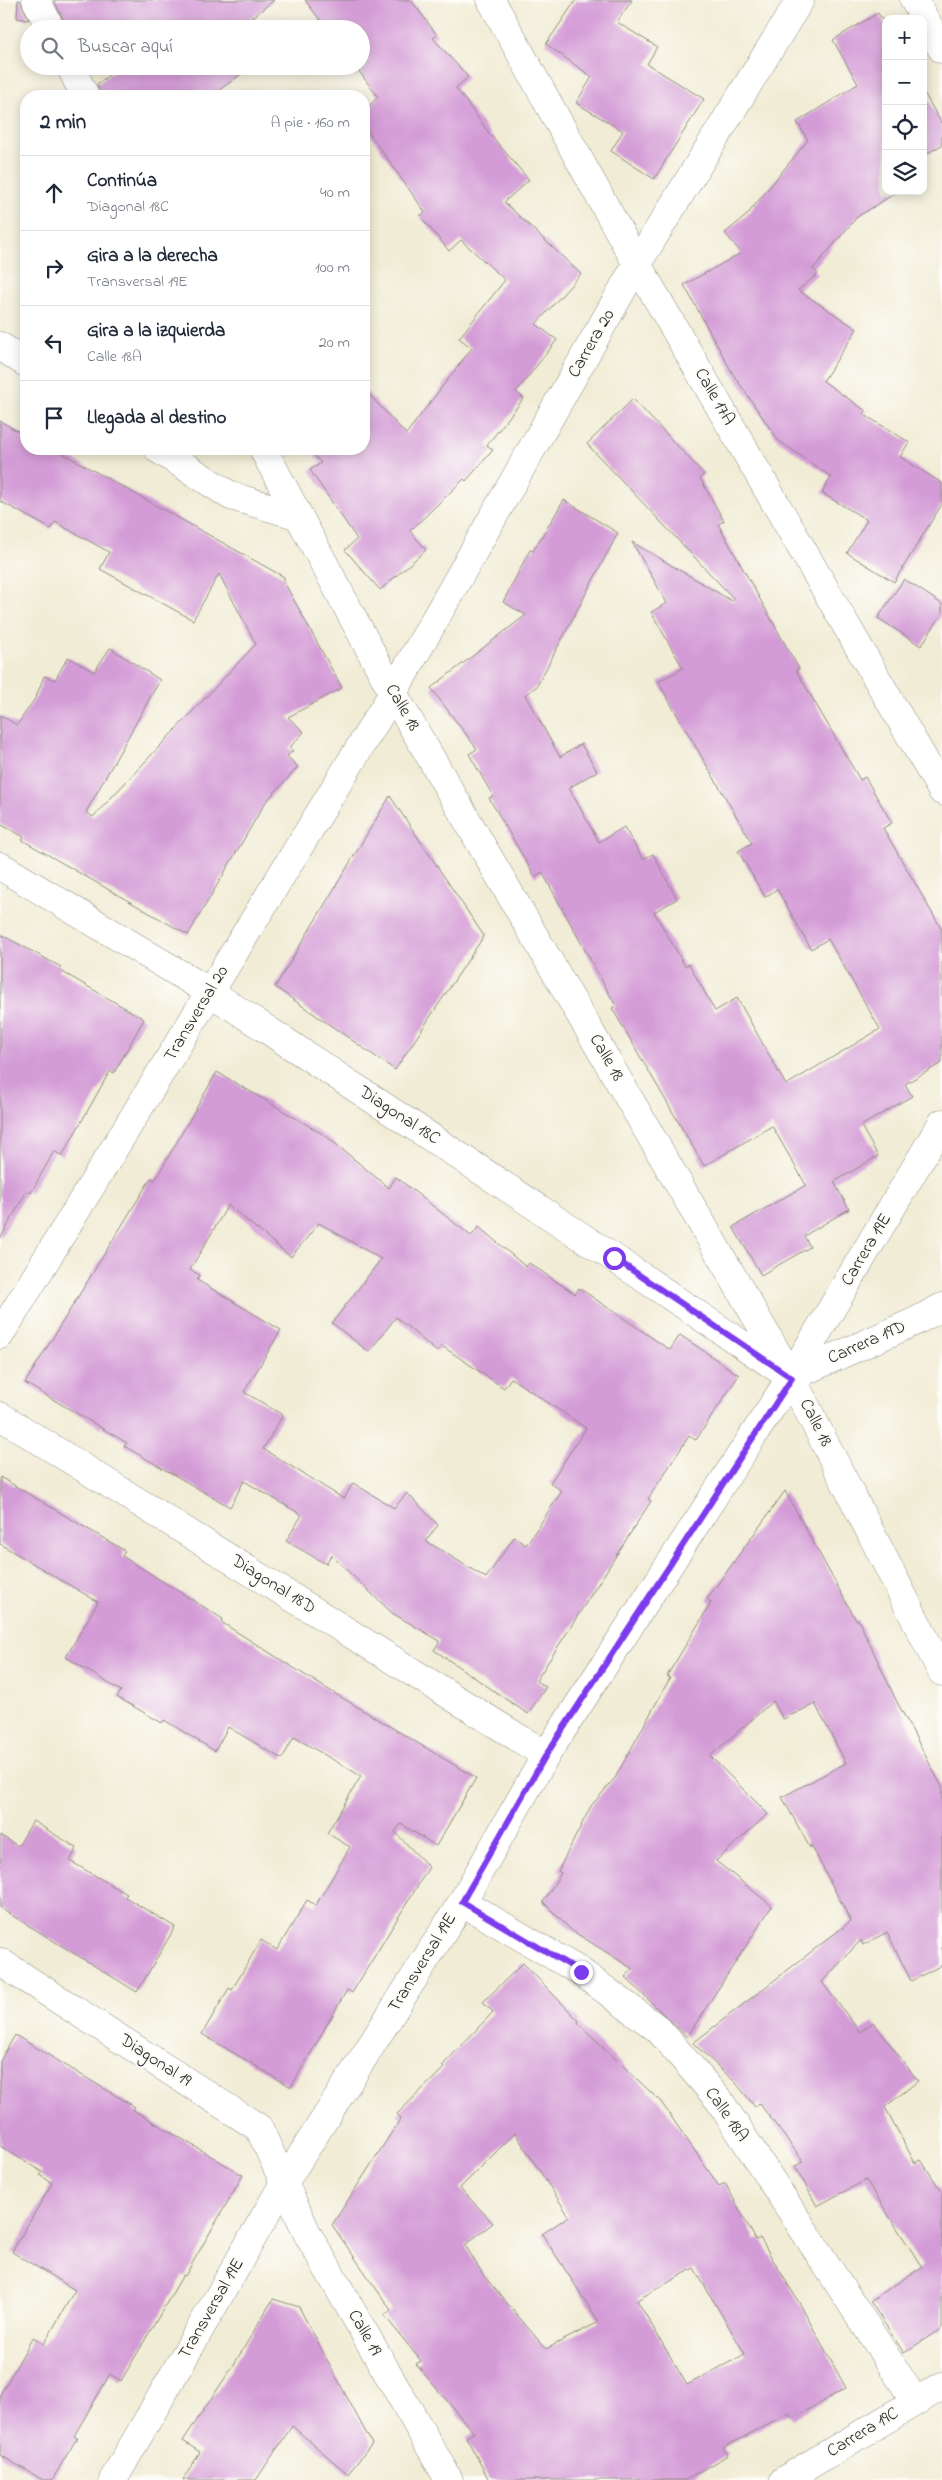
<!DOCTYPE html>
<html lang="es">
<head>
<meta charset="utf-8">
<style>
	:root { --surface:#fff; --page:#f6f6f7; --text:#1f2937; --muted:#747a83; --line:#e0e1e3 }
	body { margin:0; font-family:"Indie Flower",sans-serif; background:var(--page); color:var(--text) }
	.controls { position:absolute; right:15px; top:15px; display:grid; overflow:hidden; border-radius:10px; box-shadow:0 2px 12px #0003 }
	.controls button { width:45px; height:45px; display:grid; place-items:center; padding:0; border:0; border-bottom:1px solid var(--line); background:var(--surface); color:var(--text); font:25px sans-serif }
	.stop { position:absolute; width:15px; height:15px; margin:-11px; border:4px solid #7c3aed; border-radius:50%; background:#fff }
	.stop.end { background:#7c3aed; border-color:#fff; box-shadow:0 1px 5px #0008 }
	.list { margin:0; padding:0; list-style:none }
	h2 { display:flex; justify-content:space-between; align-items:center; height:65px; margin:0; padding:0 20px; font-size:21px }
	h2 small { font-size:16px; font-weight:400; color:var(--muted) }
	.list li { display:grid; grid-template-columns:32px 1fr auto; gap:15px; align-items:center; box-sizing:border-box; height:75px; padding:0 20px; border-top:1px solid var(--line) }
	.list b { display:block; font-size:19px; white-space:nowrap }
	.list p { margin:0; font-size:16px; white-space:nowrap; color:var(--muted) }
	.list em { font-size:16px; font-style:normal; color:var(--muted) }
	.icon { flex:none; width:28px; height:28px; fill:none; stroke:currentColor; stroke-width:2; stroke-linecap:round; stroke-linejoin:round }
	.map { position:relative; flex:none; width:942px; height:2480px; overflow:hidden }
	.search { position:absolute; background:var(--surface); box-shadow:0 2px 12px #0003; left:20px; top:20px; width:350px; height:55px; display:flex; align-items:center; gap:12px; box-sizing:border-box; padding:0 18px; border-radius:28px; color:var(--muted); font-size:19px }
	.panel { position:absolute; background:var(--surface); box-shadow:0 2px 12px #0003; left:20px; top:90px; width:350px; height:365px; border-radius:20px }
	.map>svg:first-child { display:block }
</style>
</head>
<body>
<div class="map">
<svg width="942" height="2480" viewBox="0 0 942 2480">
	<rect width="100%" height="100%" fill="#fdfcf7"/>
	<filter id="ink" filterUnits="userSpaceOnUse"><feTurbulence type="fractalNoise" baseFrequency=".02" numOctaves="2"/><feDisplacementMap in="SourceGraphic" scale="10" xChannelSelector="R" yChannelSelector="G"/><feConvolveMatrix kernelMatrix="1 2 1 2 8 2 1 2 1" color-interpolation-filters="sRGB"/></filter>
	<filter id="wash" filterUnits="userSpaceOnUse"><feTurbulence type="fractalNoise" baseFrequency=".0096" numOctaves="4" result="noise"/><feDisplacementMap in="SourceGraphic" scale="20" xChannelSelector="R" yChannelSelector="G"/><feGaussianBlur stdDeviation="1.12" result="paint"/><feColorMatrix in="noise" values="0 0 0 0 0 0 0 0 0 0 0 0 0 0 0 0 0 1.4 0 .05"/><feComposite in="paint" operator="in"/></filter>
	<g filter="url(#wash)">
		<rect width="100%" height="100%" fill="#f1ecd5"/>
		<g id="blocks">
			<!-- building -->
			<g fill="#d49cd7" fill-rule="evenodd">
				<polygon points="18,0 20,0 29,20 17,18"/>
				<polygon points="54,0 274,0 238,29 82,29 66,26"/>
				<polygon points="305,0 411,0 437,35 433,38 468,77 456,88 489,133 529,180 504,202 581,274 536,324 557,340 516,392 524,398 487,445 493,450 466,481 464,479 410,531 426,550 380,590 345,550 357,539 310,470 321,463 309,449 364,449 364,389 406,434 472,348 459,338 505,280 461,240 449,251 420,216 425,212 364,126 364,111 378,97 355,66 361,66 361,29 327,29"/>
				<polygon points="576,0 632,0 617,22 657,47 647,64 704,99 654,179 611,151 623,131 576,103 592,77 546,44"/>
				<polygon points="878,13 886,26 886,191 897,192 857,217 813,269 818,274 798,290 857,329 823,381 866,411 863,414 909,442 900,457 942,483 942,504 894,582 847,553 867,520 822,493 831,477 778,440 733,374 684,285 741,253 725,233 746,216 808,140 797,122 858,84 833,40"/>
				<polygon points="121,66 234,66 240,75 211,96 101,96 97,84"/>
				<polygon points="923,91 942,124 942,145 923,156"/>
				<polygon points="633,399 704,474 700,478 724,521 718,524 799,669 796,670 860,780 865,777 892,823 883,828 942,930 942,1063 905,1084 912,1096 861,1126 878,1156 834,1182 849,1209 804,1236 810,1247 761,1275 733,1227 806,1185 772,1126 704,1166 612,1008 616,1006 542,872 535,877 489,798 493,796 469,754 477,749 431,688 526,615 503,602 530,550 533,551 564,500 618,533 537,686 525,695 560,757 581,744 597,771 569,788 599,842 624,827 643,859 653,854 677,899 654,912 685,966 689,964 715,1011 737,998 786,1085 880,1029 828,939 811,949 777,889 765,897 738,851 752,843 658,682 683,668 651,612 667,603 632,542 732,601 734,599 587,444"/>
				<polygon points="0,421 26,436 26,449 55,449 284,577 284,582 342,688 288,717 304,732 289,748 293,751 287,756 298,767 265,803 188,935 22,840 24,837 0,824 0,715 17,725 36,697 44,676 55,680 68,657 94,672 110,648 160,680 86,812 93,817 256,644 219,574 193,620 100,569 109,552 55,522 51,529 0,501"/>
				<polygon points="904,579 942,604 942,614 921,646 878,618"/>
				<polygon points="390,796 484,936 395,1070 275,987"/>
				<polygon points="0,934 61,967 59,970 144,1019 114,1073 110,1071 62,1156 54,1151 31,1193 27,1191 0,1239"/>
				<path d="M217,1072L326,1136L389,1188L396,1177L471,1236L479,1227L526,1267L529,1263L575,1294L579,1288L670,1350L680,1335L739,1375L696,1440L689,1436L648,1499L651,1501L536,1681L546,1687L528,1714L434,1650L440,1641L392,1613L331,1555L326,1564L286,1541L302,1515L244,1481L230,1507L124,1446L127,1443L25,1383L151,1178L155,1180ZM228,1205L291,1257L319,1223L381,1259L332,1323L369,1352L396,1317L437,1352L442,1346L504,1388L511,1378L586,1428L550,1483L562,1491L526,1545L514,1537L486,1578L426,1541L438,1525L407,1493L394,1508L353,1483L344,1499L263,1449L283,1415L244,1392L281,1330L197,1280L200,1275L190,1270Z"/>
				<polygon points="0,1477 125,1551 122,1556 223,1619 221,1622 324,1687 476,1778 436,1846 401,1824 395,1832 429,1867 352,1993 347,1990 291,2087 202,2034 229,1988 232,1990 261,1940 277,1950 307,1900 316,1905 350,1847 327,1833 361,1776 294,1737 282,1759 228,1727 215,1751 164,1720 162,1723 117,1697 121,1691 66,1657 98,1602 0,1544"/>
				<polygon points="785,1491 856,1620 858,1619 896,1700 942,1787 942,1965 911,1981 887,1932 863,1945 861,1940 822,1982 860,2032 873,2022 918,2081 885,2107 915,2163 921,2160 942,2192 942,2328 904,2353 870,2301 922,2267 866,2180 817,2206 795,2166 804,2162 759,2103 755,2107 736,2083 693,2043 851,1921 811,1845 810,1848 782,1797 846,1763 815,1704 783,1719 773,1701 710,1756 768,1814 716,1861 772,1906 687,2037 625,1977 633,1969 571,1930 543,1902 561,1873 558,1871 591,1806 615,1778 670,1678 667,1676 711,1603 707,1599"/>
				<polygon points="33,1821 77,1848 70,1861 127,1894 125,1897 175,1927 137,1992 0,1908 0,1835 18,1846"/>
				<path d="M523,1963L579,2021L578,2023L661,2102L719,2186L725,2183L756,2240L760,2238L801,2306L846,2388L792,2419L789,2413L723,2448L728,2455L685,2480H489L466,2437L474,2433L416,2364L421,2361L384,2315L391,2310L332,2225L401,2118L397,2114L444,2068L442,2066L493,2012L483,2002ZM515,2133L569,2216L542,2234L599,2322L546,2349L484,2276L465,2245L493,2223L460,2188ZM694,2268L745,2354L687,2385L637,2300Z"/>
				<polygon points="15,2035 135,2107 133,2110 243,2175 185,2276 183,2275 121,2381 110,2374 74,2436 77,2438 52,2480 43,2480 0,2455 0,2395 33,2337 44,2344 75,2290 12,2252 52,2183 40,2175 42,2172 0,2146 0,2061"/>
				<polygon points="273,2299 299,2307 372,2444 348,2474 292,2426 256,2480 183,2480 200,2452 183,2441 233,2366"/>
			</g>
		</g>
	</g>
	<g filter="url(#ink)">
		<use href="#blocks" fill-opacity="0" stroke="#8e8c80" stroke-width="1"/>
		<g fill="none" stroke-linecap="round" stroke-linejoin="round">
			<defs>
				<g id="minor">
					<polyline points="36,0 51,29"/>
					<polyline points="491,0 637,264 942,791"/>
					<polyline points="914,0 942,49"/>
					<polyline points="70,66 85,96"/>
					<polyline points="0,346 26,363"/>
					<polyline points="158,449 231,496 296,515"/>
					<polyline points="263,449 393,693 791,1377 942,1672"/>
					<polyline points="0,866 210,992 614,1258 786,1374"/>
					<polyline points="0,1335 393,693 637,264 800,0"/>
					<polyline points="791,1377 916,1321 942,1307"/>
					<polyline points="0,1416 546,1755"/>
					<polyline points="462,1902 581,1972 658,2029 719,2100 915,2401"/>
					<polyline points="0,1962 259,2128 307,2233 449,2480"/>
					<polyline points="113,2480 284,2183 462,1902 546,1755 791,1377 942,1123"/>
					<polyline points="784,2480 942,2386"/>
				</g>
			</defs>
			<!-- minor casing -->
			<use href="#minor" stroke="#8e8c80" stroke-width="29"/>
			<!-- minor -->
			<use href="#minor" stroke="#fff" stroke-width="28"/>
		</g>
	</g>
	<g fill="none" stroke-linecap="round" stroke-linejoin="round" filter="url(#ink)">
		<!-- route -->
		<polyline stroke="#7c3aed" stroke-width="6" points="581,1972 462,1902 546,1755 792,1378 614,1258"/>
	</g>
	<g text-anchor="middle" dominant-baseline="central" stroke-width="4" stroke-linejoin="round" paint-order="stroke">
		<!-- street labels -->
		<g font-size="18" fill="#2b2b2b" stroke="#fdfcf7">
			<text transform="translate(592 344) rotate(-60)">Carrera 20</text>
			<text transform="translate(714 397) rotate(60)">Calle 17A</text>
			<text transform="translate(402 708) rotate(60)">Calle 18</text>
			<text transform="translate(197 1014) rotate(-59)">Transversal 20</text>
			<text transform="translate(606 1058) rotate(60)">Calle 18</text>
			<text transform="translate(399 1116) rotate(33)">Diagonal 18C</text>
			<text transform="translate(867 1250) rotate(-59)">Carrera 19E</text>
			<text transform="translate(867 1343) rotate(-24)">Carrera 19D</text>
			<text transform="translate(815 1423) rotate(63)">Calle 18</text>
			<text transform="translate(273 1585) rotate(32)">Diagonal 18D</text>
			<text transform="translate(423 1963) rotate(-58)">Transversal 19E</text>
			<text transform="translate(155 2061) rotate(33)">Diagonal 19</text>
			<text transform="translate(726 2115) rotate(55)">Calle 18A</text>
			<text transform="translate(212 2309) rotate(-60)">Transversal 19E</text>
			<text transform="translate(364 2333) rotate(60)">Calle 19</text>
			<text transform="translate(863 2433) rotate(-31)">Carrera 19C</text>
		</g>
	</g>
</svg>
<div class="controls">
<button>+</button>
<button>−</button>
<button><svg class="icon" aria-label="locate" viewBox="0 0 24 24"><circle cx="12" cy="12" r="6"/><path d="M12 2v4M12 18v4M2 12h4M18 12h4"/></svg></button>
<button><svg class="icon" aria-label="layers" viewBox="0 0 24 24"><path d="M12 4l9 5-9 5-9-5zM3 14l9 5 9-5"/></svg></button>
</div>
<div class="stop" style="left:614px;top:1258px"></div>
<div class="stop end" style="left:581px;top:1972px"></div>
<div class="search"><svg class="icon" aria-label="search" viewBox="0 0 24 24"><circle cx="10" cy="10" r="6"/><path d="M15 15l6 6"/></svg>Buscar aquí</div>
<section class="panel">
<h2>2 min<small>A pie · 160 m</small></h2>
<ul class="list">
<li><svg class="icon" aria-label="ahead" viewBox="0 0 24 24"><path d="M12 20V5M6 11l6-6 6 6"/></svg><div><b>Continúa</b><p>Diagonal 18C</p></div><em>40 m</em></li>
<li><svg class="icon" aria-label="right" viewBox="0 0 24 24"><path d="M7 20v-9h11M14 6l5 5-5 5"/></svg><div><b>Gira a la derecha</b><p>Transversal 19E</p></div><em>100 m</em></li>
<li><svg class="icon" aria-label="left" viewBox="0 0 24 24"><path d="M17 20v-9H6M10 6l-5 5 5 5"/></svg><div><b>Gira a la izquierda</b><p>Calle 18A</p></div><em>20 m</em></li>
<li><svg class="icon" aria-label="arrive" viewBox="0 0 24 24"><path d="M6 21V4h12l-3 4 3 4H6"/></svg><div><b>Llegada al destino</b></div></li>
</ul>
</section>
</div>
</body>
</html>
